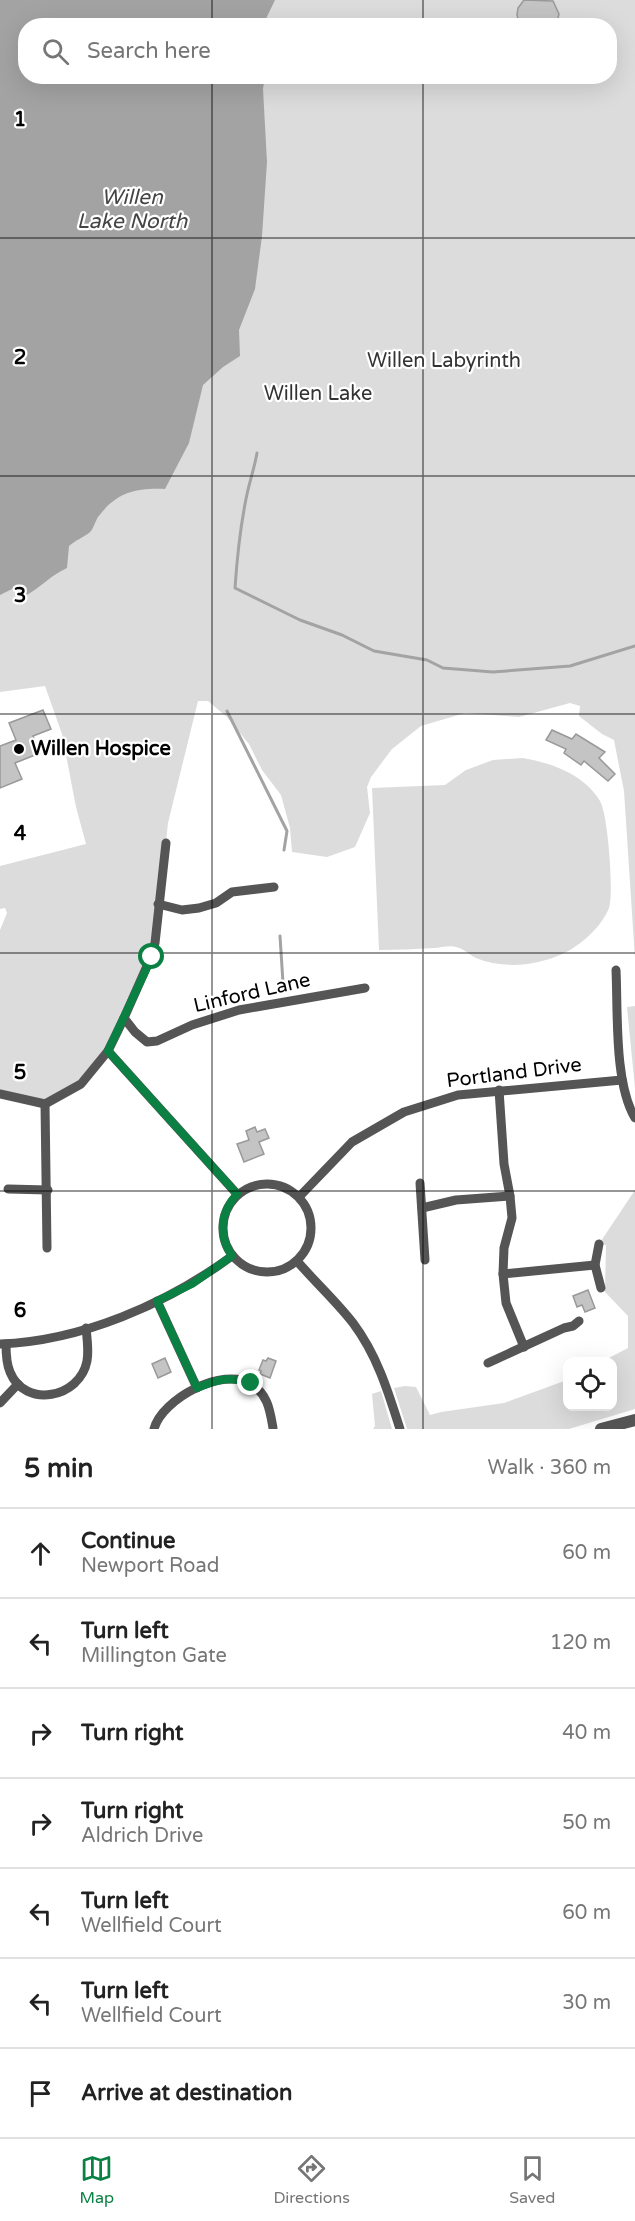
<!DOCTYPE html>
<html lang="en">
<head>
<meta charset="utf-8">
<style>
	:root { --surface:#fff; --page:#f2f2f2; --text:#222; --muted:#767676; --line:#e0e0e0; --accent:#0b8043 }
	body { margin:0; font-family:"Varela Round",sans-serif; background:var(--page); color:var(--text) }
	.controls { position:absolute; right:18px; bottom:18px; display:grid; overflow:hidden; border-radius:12px; box-shadow:0 6px 24px #0002 }
	.controls button { width:54px; height:54px; display:grid; place-items:center; padding:0; border:0; border-bottom:2px solid var(--line); background:var(--surface); color:var(--text); font:30px sans-serif }
	.stop { position:absolute; width:18px; height:18px; margin:-14px; border:4px solid #0b8043; border-radius:50%; background:#fff }
	.stop.end { background:#0b8043; border-color:#fff; box-shadow:0 2px 6px #0008 }
	.list { margin:0; padding:0; list-style:none }
	h2 { display:flex; justify-content:space-between; align-items:center; height:78px; margin:0; padding:0 24px; font-size:26px }
	h2 small { font-size:20px; font-weight:400; color:var(--muted) }
	.list li { display:grid; grid-template-columns:39px 1fr auto; gap:18px; align-items:center; box-sizing:border-box; height:90px; padding:0 24px; border-top:2px solid var(--line) }
	.list b { display:block; font-size:22px; white-space:nowrap }
	.list p { margin:0; font-size:20px; white-space:nowrap; color:var(--muted) }
	.list em { font-size:20px; font-style:normal; color:var(--muted) }
	.icon { flex:none; width:33px; height:33px; fill:none; stroke:currentColor; stroke-width:2; stroke-linecap:round; stroke-linejoin:round }
	.map { position:relative; flex:none; width:635px; height:1429px; overflow:hidden }
	.search { position:absolute; background:var(--surface); box-shadow:0 6px 24px #0002; left:18px; right:18px; top:18px; height:66px; display:flex; align-items:center; gap:15px; box-sizing:border-box; padding:0 21px; border-radius:24px; color:var(--muted); font-size:22px }
	.sheet { height:708px; background:var(--surface) }
	nav { display:flex; justify-content:space-around; align-items:center; box-sizing:border-box; height:84px; border-top:2px solid var(--line); background:var(--surface); font-size:16px; color:var(--muted) }
	nav a { display:grid; justify-items:center; gap:3px }
	nav .on { color:var(--accent) }
	.map>svg:first-child { display:block }
</style>
</head>
<body>
<div class="map">
<svg width="635" height="1429" viewBox="0 0 635 1429">
	<rect width="100%" height="100%" fill="#fff"/>
	<!-- green -->
	<g fill="#dcdcdc" fill-rule="evenodd">
		<path d="M0,0H635V959L624,791L614,740L602,734L579,716L580,706L570,703L519,717L465,713L421,726L392,749L371,777L367,787L370,813L355,847L327,857L292,852L290,828L281,795L262,770L249,744L227,717L208,701H198L168,823L155,943L108,1051L81,1084L45,1104L0,1094V930L7,913L5,908L0,909V866L86,844L76,807L62,734L45,686L0,692ZM26,26H610V76H26Z"/>
		<path d="M523,758C551,763 584,774 600,801C608,814 614,894 609,908C601,928 579,947 560,955C534,966 503,969 476,958C470,955 463,948 456,947C450,945 440,948 434,948C415,949 397,950 379,950L372,788L445,785L466,770L493,760Z"/>
		<polygon points="635,1006 635,1088 627,1007"/>
		<polygon points="635,1190 635,1409 569,1429 407,1429 394,1388 405,1386 416,1387 430,1415 441,1412 504,1403 567,1380 568,1406 612,1406 612,1362 603,1361 628,1348 628,1316 605,1292 606,1245 599,1244"/>
		<polygon points="381,1391 392,1429 373,1429 375,1426 372,1394"/>
	</g>
	<!-- water -->
	<path fill="#a3a3a3" d="M0,0H275L263,25L26,26V76L265,77L263,89L267,162L262,236L255,289L239,330L240,356L223,367L203,385L189,443L165,489C135,488 117,492 98,517C95,522 93,530 89,533C82,538 76,540 69,546L67,568C51,575 40,588 25,596L14,588L0,595Z"/>
	<g fill="none" stroke-linecap="round" stroke-linejoin="round">
		<!-- stream -->
		<g stroke="#a3a3a3" stroke-width="3">
			<path d="M257,453C254,470 249,483 246,499C240,529 237,558 235,588L300,620L342,635L374,651L427,660L443,668L493,672L570,666L635,646"/>
			<polyline points="227,711 287,831 284,850"/>
			<polyline points="280,936 283,983"/>
		</g>
	</g>
	<!-- building -->
	<g fill="#c4c4c4" stroke="#999" stroke-width="1.5">
		<polygon points="524,0 553,1 559,14 556,26 520,26 517,15 518,8"/>
		<polygon points="43,710 51,729 33,736 40,753 15,763 22,779 0,788 0,746 16,740 9,723"/>
		<polygon points="552,730 572,739 576,734 605,752 599,758 615,774 608,781 584,761 581,765 564,753 566,749 546,740"/>
		<polygon points="255,1127 257,1132 265,1129 269,1138 259,1142 264,1154 244,1162 237,1144 249,1140 246,1131"/>
		<polygon points="588,1290 595,1308 585,1312 582,1305 577,1307 573,1296"/>
		<polygon points="165,1358 171,1372 158,1378 152,1364"/>
		<polygon points="268,1358 276,1361 270,1378 260,1374 261,1371 259,1370 263,1360 266,1361"/>
	</g>
	<g fill="none" stroke-linecap="round" stroke-linejoin="round">
		<!-- minor -->
		<g stroke="#555" stroke-width="9">
			<polyline points="158,904 182,910 199,908 216,903 232,892 274,887"/>
			<path d="M616,970C618,1011 614,1083 635,1118"/>
			<polyline points="124,1018 135,1032 147,1042 157,1041 192,1025 239,1010 365,988"/>
			<polyline points="108,1051 237,1194"/>
			<polyline points="499,1090 504,1164 510,1196 512,1218 504,1248 503,1274 506,1303 524,1347"/>
			<polyline points="0,1094 45,1104 81,1084 108,1051 124,1018 151,957 155,943 166,843"/>
			<polyline points="45,1104 47,1248"/>
			<polyline points="420,1183 425,1260"/>
			<circle cx="267" cy="1228" r="44"/>
			<polyline points="8,1189 48,1190"/>
			<polyline points="299,1197 352,1142 404,1112 458,1095 622,1080"/>
			<polyline points="422,1208 456,1200 510,1196"/>
			<polyline points="599,1244 595,1265 601,1288"/>
			<path d="M297,1261C315,1282 336,1301 353,1323C377,1355 388,1391 400,1429"/>
			<polyline points="503,1274 595,1265"/>
			<polyline points="157,1301 197,1388"/>
			<path d="M0,1344C81,1341 167,1304 232,1256"/>
			<path d="M6,1344C6,1353 6,1363 10,1372C25,1409 80,1398 87,1361C89,1350 87,1338 86,1328"/>
			<polyline points="488,1363 564,1328 573,1326 579,1321"/>
			<polyline points="0,1403 18,1384"/>
			<path d="M154,1429C162,1399 223,1366 251,1384C268,1394 270,1411 273,1428"/>
		</g>
		<!-- tertiary -->
		<polyline stroke="#555" stroke-width="12" points="601,1429 635,1420"/>
	</g>
	<g fill="none" stroke-linecap="round" stroke-linejoin="round">
		<!-- route -->
		<path stroke="#0b8043" stroke-width="8" d="M152,957L108,1051L237,1194C220,1213 218,1235 232,1256L192,1284L157,1301L197,1388C219,1379 228,1376 251,1383"/>
	</g>
	<!-- grid -->
	<path fill="none" stroke="#000" stroke-width="1.5" stroke-opacity="0.55" d="M212,0V26M423,0V26M212,76V1429M423,76V1429M0,238H635M0,476H635M0,714H635M0,953H635M0,1191H635"/>
	<!-- markers -->
	<circle fill="#000" stroke="#fff" stroke-width="2" cx="19" cy="749" r="6"/>
	<g text-anchor="middle" dominant-baseline="central" stroke-width="4.5" stroke-linejoin="round" paint-order="stroke">
		<!-- park labels -->
		<g font-size="20" fill="#333" stroke="#fff">
			<text x="444" y="361">Willen Labyrinth</text>
			<text x="318" y="394">Willen Lake</text>
		</g>
		<!-- poi labels -->
		<g font-size="20" font-weight="bold" fill="#000" stroke="#fff" text-anchor="start">
			<text x="31" y="749">Willen Hospice</text>
		</g>
		<!-- street labels -->
		<g font-size="20" fill="#000" stroke="#fff">
			<text transform="translate(252 993) rotate(-13)">Linford Lane</text>
			<text transform="translate(514 1073) rotate(-7)">Portland Drive</text>
		</g>
		<!-- water labels -->
		<g font-size="21" font-style="italic" fill="#444" stroke="#fff">
			<text x="132" y="197">Willen<tspan x="132" dy="24">Lake North</tspan></text>
		</g>
	</g>
	<g font-size="20" text-anchor="middle" font-weight="bold" fill="#000" stroke="#fff" stroke-width="4.5" stroke-linejoin="round" paint-order="stroke">
		<text x="20" y="126">1</text>
		<text x="20" y="364">2</text>
		<text x="20" y="602">3</text>
		<text x="20" y="840">4</text>
		<text x="20" y="1079">5</text>
		<text x="20" y="1317">6</text>
	</g>
</svg>
<div class="controls">
<button><svg class="icon" aria-label="locate" viewBox="0 0 24 24"><circle cx="12" cy="12" r="6"/><path d="M12 2v4M12 18v4M2 12h4M18 12h4"/></svg></button>
</div>
<div class="stop" style="left:152px;top:957px"></div>
<div class="stop end" style="left:251px;top:1383px"></div>
<div class="search"><svg class="icon" aria-label="search" viewBox="0 0 24 24"><circle cx="10" cy="10" r="6"/><path d="M15 15l6 6"/></svg>Search here</div>
</div>
<section class="sheet">
<h2>5 min<small>Walk · 360 m</small></h2>
<ul class="list">
<li><svg class="icon" aria-label="ahead" viewBox="0 0 24 24"><path d="M12 20V5M6 11l6-6 6 6"/></svg><div><b>Continue</b><p>Newport Road</p></div><em>60 m</em></li>
<li><svg class="icon" aria-label="left" viewBox="0 0 24 24"><path d="M17 20v-9H6M10 6l-5 5 5 5"/></svg><div><b>Turn left</b><p>Millington Gate</p></div><em>120 m</em></li>
<li><svg class="icon" aria-label="right" viewBox="0 0 24 24"><path d="M7 20v-9h11M14 6l5 5-5 5"/></svg><div><b>Turn right</b></div><em>40 m</em></li>
<li><svg class="icon" aria-label="right" viewBox="0 0 24 24"><path d="M7 20v-9h11M14 6l5 5-5 5"/></svg><div><b>Turn right</b><p>Aldrich Drive</p></div><em>50 m</em></li>
<li><svg class="icon" aria-label="left" viewBox="0 0 24 24"><path d="M17 20v-9H6M10 6l-5 5 5 5"/></svg><div><b>Turn left</b><p>Wellfield Court</p></div><em>60 m</em></li>
<li><svg class="icon" aria-label="left" viewBox="0 0 24 24"><path d="M17 20v-9H6M10 6l-5 5 5 5"/></svg><div><b>Turn left</b><p>Wellfield Court</p></div><em>30 m</em></li>
<li><svg class="icon" aria-label="arrive" viewBox="0 0 24 24"><path d="M6 21V4h12l-3 4 3 4H6"/></svg><div><b>Arrive at destination</b></div></li>
</ul>
</section>
<nav>
<a class="on"><svg class="icon" aria-label="map" viewBox="0 0 24 24"><path d="M3 6l6-2 6 2 6-2v14l-6 2-6-2-6 2zM9 4v14M15 6v14"/></svg>Map</a>
<a><svg class="icon" aria-label="directions" viewBox="0 0 24 24"><path d="M12 3l9 9-9 9-9-9zM9 14v-3h6M13 9l2 2-2 2"/></svg>Directions</a>
<a><svg class="icon" aria-label="saved" viewBox="0 0 24 24"><path d="M7 4h10v16l-5-4-5 4z"/></svg>Saved</a>
</nav>
</body>
</html>
